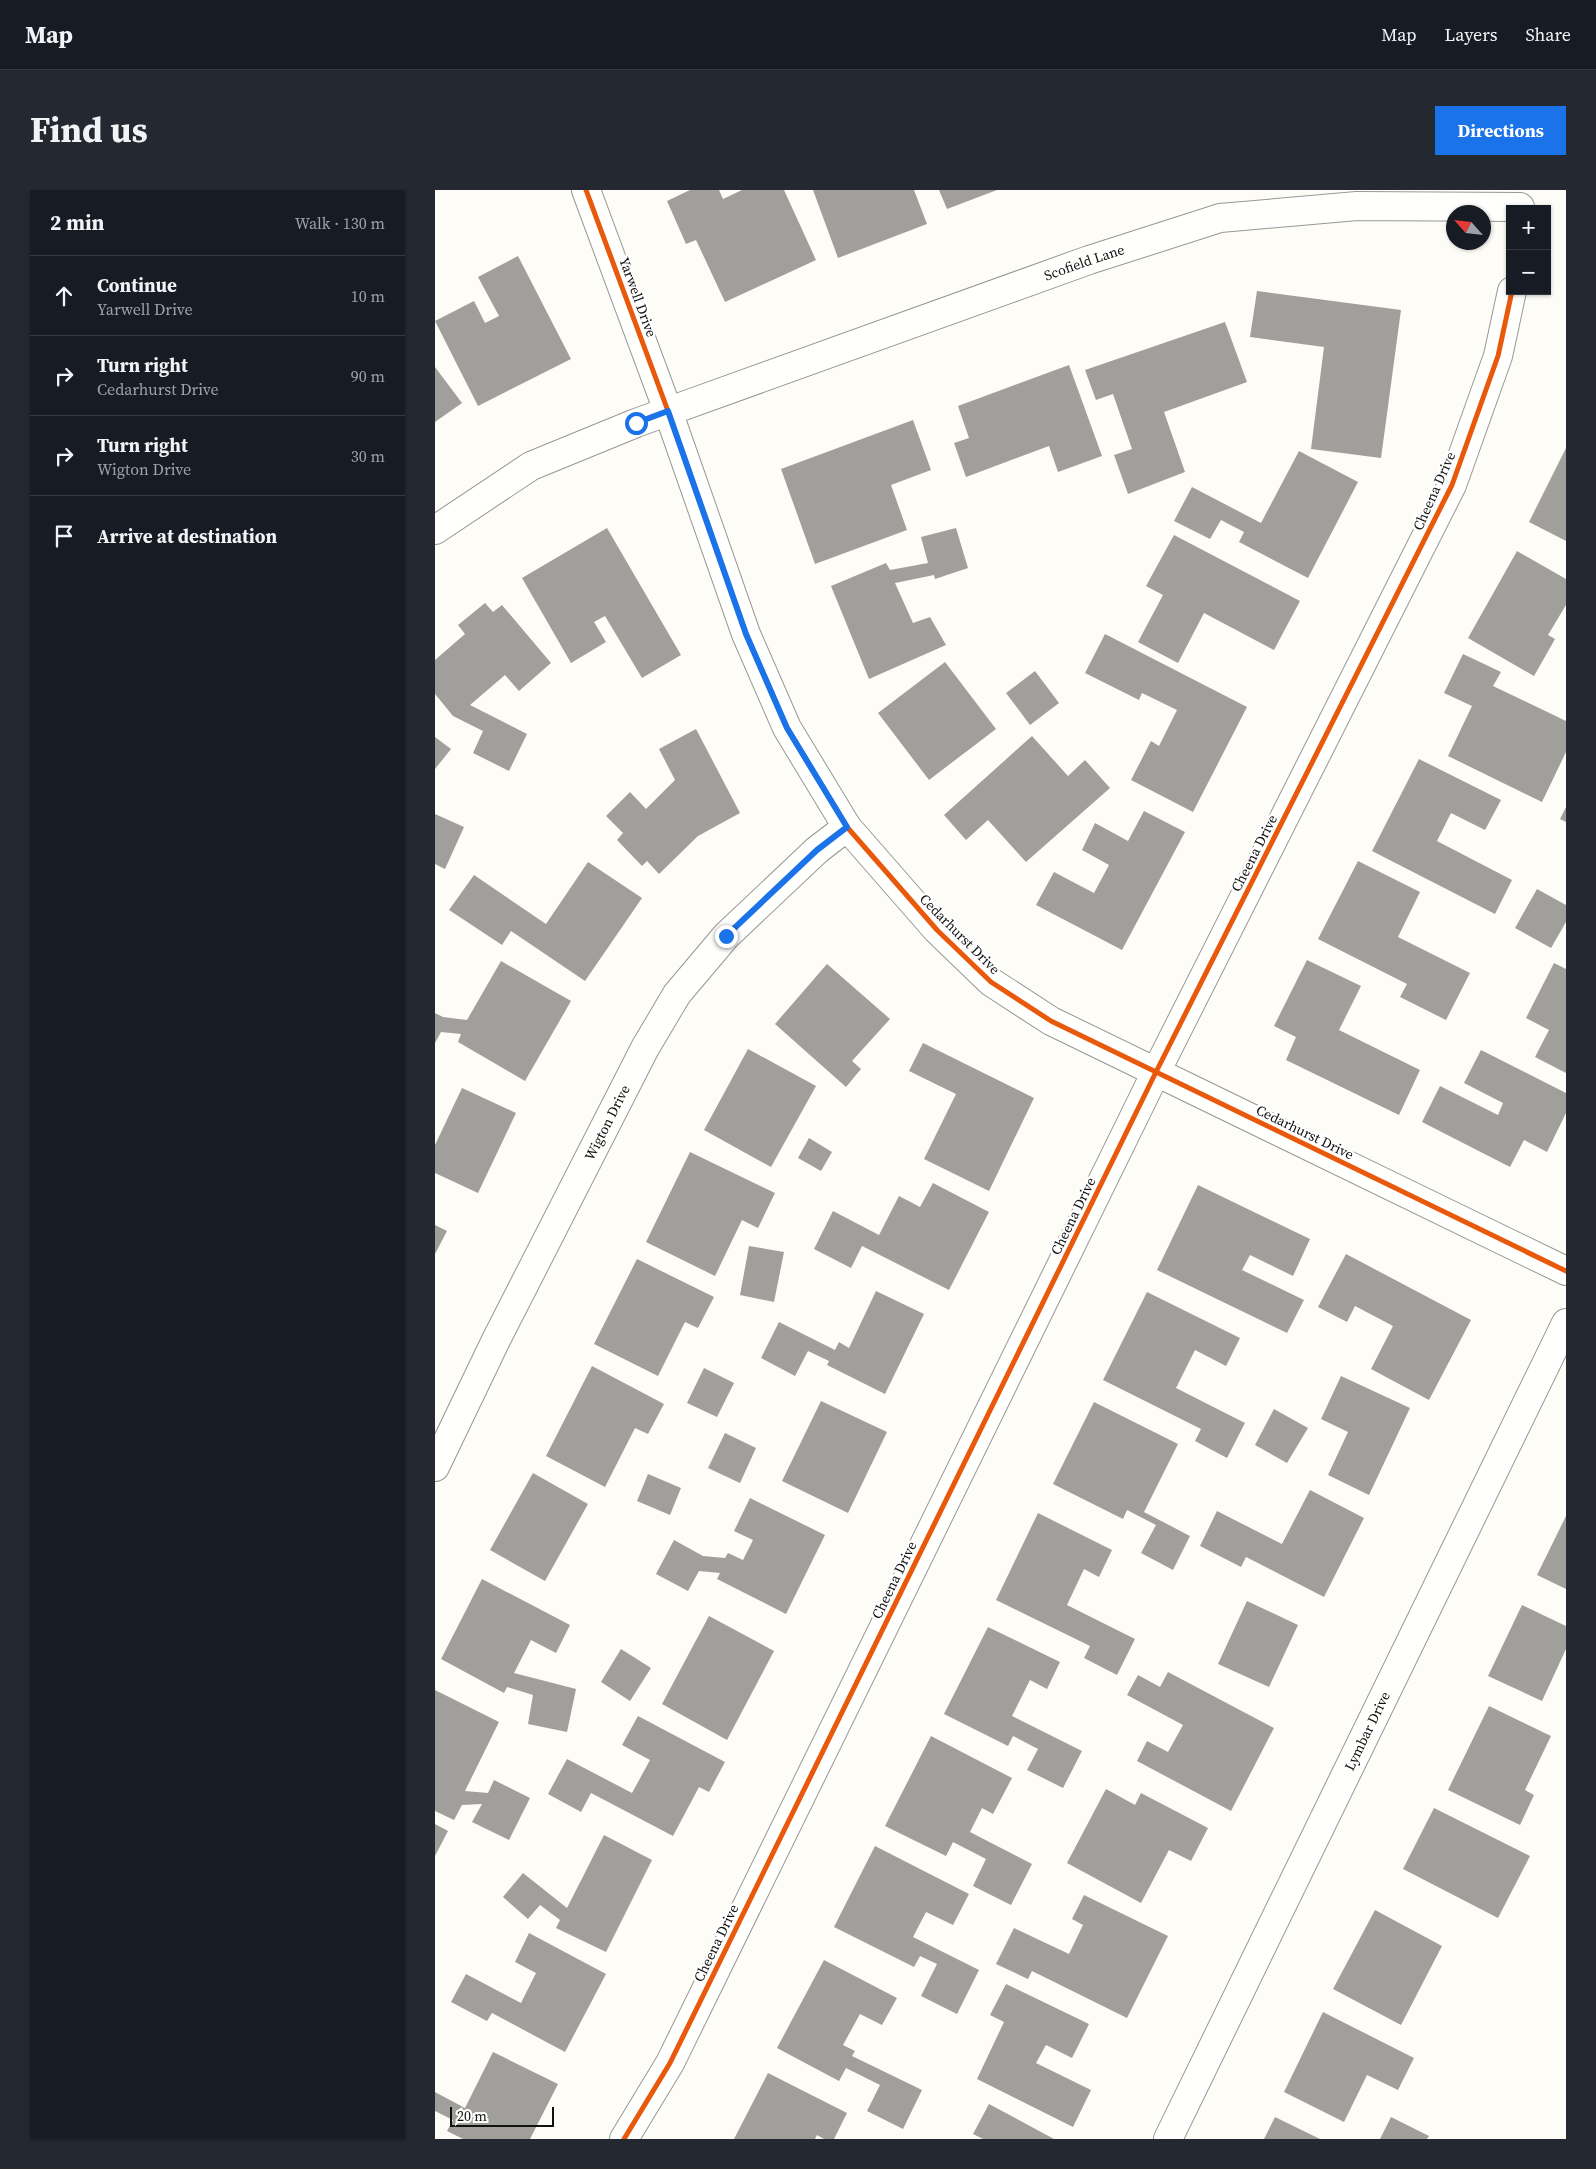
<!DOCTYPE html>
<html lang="en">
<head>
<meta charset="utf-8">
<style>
	:root { --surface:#171b24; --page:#242831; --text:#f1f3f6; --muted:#9ea1a6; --line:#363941; --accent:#1a73e8 }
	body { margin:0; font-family:"Source Serif 4",serif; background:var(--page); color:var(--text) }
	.controls { position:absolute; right:15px; top:15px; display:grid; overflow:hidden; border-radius:0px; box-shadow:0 1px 4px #0004 }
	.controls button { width:45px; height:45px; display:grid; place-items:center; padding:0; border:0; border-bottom:1px solid var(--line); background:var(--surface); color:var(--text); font:25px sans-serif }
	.compass { position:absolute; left:1011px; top:15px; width:45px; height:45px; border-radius:50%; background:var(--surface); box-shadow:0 1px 4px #0004; rotate:297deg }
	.scale { position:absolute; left:15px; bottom:12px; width:104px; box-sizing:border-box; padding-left:5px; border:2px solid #111; border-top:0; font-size:14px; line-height:18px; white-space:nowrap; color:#111; -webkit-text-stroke:4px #fff; paint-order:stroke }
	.stop { position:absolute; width:15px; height:15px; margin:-11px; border:4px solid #1a73e8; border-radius:50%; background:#fff }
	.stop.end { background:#1a73e8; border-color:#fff; box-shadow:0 1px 5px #0008 }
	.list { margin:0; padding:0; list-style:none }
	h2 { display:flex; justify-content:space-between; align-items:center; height:65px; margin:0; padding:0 20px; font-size:21px }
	h2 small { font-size:16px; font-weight:400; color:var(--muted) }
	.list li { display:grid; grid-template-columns:32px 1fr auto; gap:15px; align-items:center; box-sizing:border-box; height:80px; padding:0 20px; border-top:1px solid var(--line) }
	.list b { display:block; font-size:19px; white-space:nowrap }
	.list p { margin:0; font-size:16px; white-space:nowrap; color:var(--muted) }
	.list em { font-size:16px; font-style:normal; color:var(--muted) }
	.icon { flex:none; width:28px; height:28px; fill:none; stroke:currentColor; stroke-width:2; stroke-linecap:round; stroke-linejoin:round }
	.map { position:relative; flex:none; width:1131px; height:1949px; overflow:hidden; border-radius:0px }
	header { display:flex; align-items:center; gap:30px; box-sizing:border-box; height:70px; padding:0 25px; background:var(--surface); border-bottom:1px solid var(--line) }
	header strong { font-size:24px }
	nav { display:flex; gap:28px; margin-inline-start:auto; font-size:18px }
	.intro { display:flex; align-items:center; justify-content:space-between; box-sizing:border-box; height:120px; padding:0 30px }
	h1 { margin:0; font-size:35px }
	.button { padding:12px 22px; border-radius:0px; background:var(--accent); color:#fff; font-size:18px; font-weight:700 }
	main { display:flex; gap:30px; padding:0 30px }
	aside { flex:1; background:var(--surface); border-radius:0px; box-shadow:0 1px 4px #0004 }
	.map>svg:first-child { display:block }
</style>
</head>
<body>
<header>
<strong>Map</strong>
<nav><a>Map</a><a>Layers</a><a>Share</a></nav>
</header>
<div class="intro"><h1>Find us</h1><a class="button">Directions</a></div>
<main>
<aside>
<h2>2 min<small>Walk · 130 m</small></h2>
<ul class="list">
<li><svg class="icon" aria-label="ahead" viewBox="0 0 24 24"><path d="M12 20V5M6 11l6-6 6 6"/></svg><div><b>Continue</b><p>Yarwell Drive</p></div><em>10 m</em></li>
<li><svg class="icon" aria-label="right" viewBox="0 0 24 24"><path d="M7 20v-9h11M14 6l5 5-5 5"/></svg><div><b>Turn right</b><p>Cedarhurst Drive</p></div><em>90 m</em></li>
<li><svg class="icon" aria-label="right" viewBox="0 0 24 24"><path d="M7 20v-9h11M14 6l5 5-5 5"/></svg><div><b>Turn right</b><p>Wigton Drive</p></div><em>30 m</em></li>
<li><svg class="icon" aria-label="arrive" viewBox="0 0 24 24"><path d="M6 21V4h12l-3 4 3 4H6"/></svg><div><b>Arrive at destination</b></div></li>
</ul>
</aside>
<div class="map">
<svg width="1131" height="1949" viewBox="0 0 1131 1949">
	<rect width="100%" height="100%" fill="#fdfcf7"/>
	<!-- building -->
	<g fill="#a19f9c">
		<polygon points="255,0 284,0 288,9 307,0 349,0 381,70 290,112 261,50 251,54 232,11"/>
		<polygon points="378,0 479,0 492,34 403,68"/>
		<polygon points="504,0 562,0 512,19"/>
		<polygon points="83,66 136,169 43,216 0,131 39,111 50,133 64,126 43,87"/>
		<polygon points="822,101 966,120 946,268 876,259 889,157 815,147"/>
		<polygon points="790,132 812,192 729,222 750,282 693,304 679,265 697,259 678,204 661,210 650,180"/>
		<polygon points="634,175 667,266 623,282 614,256 531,287 519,253 534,248 523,216"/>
		<polygon points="0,177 27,213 0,232"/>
		<polygon points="478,230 496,280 456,295 472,340 380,374 346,279"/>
		<polygon points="1131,258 1131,351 1094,332"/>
		<polygon points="864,261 923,292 873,388 804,352 809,342 786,330 775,349 739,331 757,297 826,333"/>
		<polygon points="172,338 246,465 207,488 170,426 159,432 171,452 136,473 87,388"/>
		<polygon points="521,338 533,378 500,389 499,385 460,393 478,433 495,427 511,455 434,489 396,396 451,373 455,380 493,373 486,347"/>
		<polygon points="739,345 865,411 839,460 769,423 743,473 703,452 728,405 711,396"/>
		<polygon points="1082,361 1131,389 1131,415 1113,445 1120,449 1099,486 1033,448"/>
		<polygon points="50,413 58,422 67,415 116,473 84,501 70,485 35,515 92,544 74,581 38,563 48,541 18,526 0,504 0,470 30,444 23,435"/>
		<polygon points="670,444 812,517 758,622 696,590 716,551 724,556 742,520 707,503 704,510 650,483"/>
		<polygon points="1028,464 1066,482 1058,496 1131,531 1131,562 1107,612 1013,566 1037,516 1009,503"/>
		<polygon points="510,472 561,539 494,590 443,523"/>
		<polygon points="600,481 624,513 595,535 571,503"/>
		<polygon points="261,539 305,623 263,646 224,684 212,671 207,676 182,650 188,643 171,626 195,602 211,619 240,590 224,559"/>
		<polygon points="597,546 633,586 650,570 675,598 591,672 553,630 531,650 509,625"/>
		<polygon points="0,547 16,559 0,579"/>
		<polygon points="984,569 1066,610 1050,640 1016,623 1002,651 1077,690 1060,724 937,661"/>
		<polygon points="1131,617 1131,632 1125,629"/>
		<polygon points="709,621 750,642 687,760 601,715 619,682 659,703 674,675 647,660 660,633 693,651"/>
		<polygon points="0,624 29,637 10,679 0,674"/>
		<polygon points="923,671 985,702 963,747 1035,783 1011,830 965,807 972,794 883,749"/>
		<polygon points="153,672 207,708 150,791 76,741 67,755 14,720 39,685 111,734"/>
		<polygon points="1102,699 1131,715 1131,732 1116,758 1080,738"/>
		<polygon points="872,770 926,796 904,840 985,880 964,925 851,870 861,847 839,836"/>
		<polygon points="66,771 136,811 90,891 23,852 26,844 6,842 0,853 0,823 8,827 32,830"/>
		<polygon points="1119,773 1131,779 1131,883 1100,867 1114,840 1091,828"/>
		<polygon points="392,774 455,829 417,871 426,879 411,897 340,834"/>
		<polygon points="488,853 599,908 554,1001 489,969 521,904 474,881"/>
		<polygon points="313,859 381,896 336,977 269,940"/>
		<polygon points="1046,860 1131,903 1131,923 1112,962 1089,950 1075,977 987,932 1005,896 1063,925 1068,913 1029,893"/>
		<polygon points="27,898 81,923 43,1003 0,983 0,955"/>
		<polygon points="374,948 397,962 386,981 363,968"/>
		<polygon points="255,962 340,1003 323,1038 307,1030 280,1086 211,1052"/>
		<polygon points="498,993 554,1022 514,1100 427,1056 416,1078 379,1059 398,1021 444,1045 464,1006 485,1017"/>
		<polygon points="763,995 875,1049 858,1086 815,1065 807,1080 869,1110 852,1143 722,1080"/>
		<polygon points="0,1035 12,1041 0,1064"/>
		<polygon points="314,1056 349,1062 339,1112 305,1105"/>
		<polygon points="911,1064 1036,1130 994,1210 936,1179 958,1136 920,1116 912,1132 883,1117"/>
		<polygon points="202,1069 279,1107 263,1138 250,1132 223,1186 159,1154"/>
		<polygon points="441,1101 489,1124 450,1204 392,1175 394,1171 373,1161 360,1186 326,1168 344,1132 400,1160 404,1152 414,1158"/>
		<polygon points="712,1102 805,1148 791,1176 760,1160 741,1198 810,1233 792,1268 760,1251 766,1239 668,1190"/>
		<polygon points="157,1176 229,1214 213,1244 200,1238 170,1297 111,1266"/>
		<polygon points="269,1178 299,1193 282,1227 252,1213"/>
		<polygon points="906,1186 975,1218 934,1305 893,1285 913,1242 886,1229"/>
		<polygon points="386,1211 452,1242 413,1323 347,1291"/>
		<polygon points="659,1212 743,1254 709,1322 755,1346 738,1380 706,1363 721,1335 692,1320 688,1329 618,1294"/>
		<polygon points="839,1219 873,1238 852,1273 820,1255"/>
		<polygon points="290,1243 321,1258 305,1293 273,1278"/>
		<polygon points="98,1283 153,1314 110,1391 55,1360"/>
		<polygon points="213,1284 246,1298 235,1325 202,1311"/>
		<polygon points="875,1300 929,1328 889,1407 811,1367 806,1377 765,1356 782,1321 847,1354"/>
		<polygon points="315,1308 390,1345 351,1424 282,1389 285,1383 264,1381 253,1401 221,1384 239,1350 268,1366 290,1368 293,1363 308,1370 318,1350 299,1341"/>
		<polygon points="603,1323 677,1360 664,1387 649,1379 632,1415 700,1449 682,1485 649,1468 655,1456 561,1410"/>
		<polygon points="1131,1326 1131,1399 1102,1385"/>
		<polygon points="47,1389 135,1435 121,1463 96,1450 79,1483 141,1499 132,1542 93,1534 98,1505 72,1497 69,1503 6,1469"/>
		<polygon points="812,1411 863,1435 834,1497 783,1474"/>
		<polygon points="1087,1415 1131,1436 1131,1459 1107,1511 1053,1486"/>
		<polygon points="274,1426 339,1461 292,1550 227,1514"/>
		<polygon points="553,1437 625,1472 612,1499 595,1490 577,1526 647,1561 628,1598 592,1580 603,1559 578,1546 573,1556 509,1524"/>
		<polygon points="186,1459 216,1478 195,1511 166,1492"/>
		<polygon points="733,1482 839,1538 796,1621 702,1571 712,1551 733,1562 748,1535 692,1505 703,1485 725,1497"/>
		<polygon points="0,1500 64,1532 30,1601 53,1603 59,1590 95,1608 74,1650 37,1632 47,1614 27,1615 19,1630 0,1621"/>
		<polygon points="1054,1516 1116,1546 1090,1600 1099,1605 1085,1635 1013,1600"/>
		<polygon points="203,1526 290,1572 274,1602 264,1597 238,1646 156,1603 146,1622 113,1604 132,1569 197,1603 215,1570 187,1555"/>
		<polygon points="496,1546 577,1588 558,1624 547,1618 535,1642 597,1674 576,1715 538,1696 551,1669 518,1652 511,1666 450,1636"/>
		<polygon points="671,1599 700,1615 706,1603 773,1638 756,1671 734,1660 706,1713 632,1673"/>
		<polygon points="999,1618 1095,1666 1063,1728 968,1679"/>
		<polygon points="0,1634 13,1641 0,1666"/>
		<polygon points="169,1645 217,1670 171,1762 121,1738 125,1730 105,1715 93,1729 68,1707 88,1683 132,1718"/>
		<polygon points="440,1656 534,1704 518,1735 491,1722 478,1747 544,1780 522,1824 486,1806 502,1774 485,1766 479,1777 399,1737"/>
		<polygon points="649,1705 733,1746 692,1828 597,1781 593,1789 561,1774 579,1738 634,1764 648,1735 637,1729"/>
		<polygon points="940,1720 1007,1756 966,1835 898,1799"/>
		<polygon points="94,1743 171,1784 130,1862 57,1823 52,1831 16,1812 31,1784 86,1813 101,1783 80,1772"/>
		<polygon points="389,1770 462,1808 447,1835 425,1824 408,1855 420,1861 417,1866 487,1900 468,1939 432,1921 445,1895 411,1878 404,1891 342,1858"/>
		<polygon points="571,1794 654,1834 637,1868 611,1855 601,1873 656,1900 638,1937 542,1889 569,1832 555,1825"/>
		<polygon points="888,1822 979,1868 963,1900 932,1885 909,1932 849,1902"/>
		<polygon points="58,1862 123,1894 95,1949 28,1949 12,1941 18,1930 0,1921 0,1902 30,1918"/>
		<polygon points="333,1883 412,1923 399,1949 389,1949 382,1945 380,1949 299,1949"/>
		<polygon points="554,1914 619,1949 548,1949 538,1944"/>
		<polygon points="840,1927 885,1949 829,1949"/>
		<polygon points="956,1927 994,1946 992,1949 945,1949"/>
	</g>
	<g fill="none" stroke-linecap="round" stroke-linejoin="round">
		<defs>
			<g id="street">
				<polyline points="151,0 233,221 311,444 352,538 412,637 502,740 556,792 616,831 1131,1081"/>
				<path id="s1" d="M0,340L96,276L201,233L654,70L785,28L922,16L1085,17"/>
				<path id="s2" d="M0,1277L61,1150L210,858L242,804L291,746L382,660L412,637"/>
				<polyline points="189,1949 235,1873 721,882 1017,295 1063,166 1077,101"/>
				<path id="s3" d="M733,1949L1131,1133"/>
			</g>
		</defs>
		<!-- street casing -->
		<use href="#street" stroke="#979795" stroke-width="30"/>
		<!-- street -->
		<use href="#street" stroke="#fffffe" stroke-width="28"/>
		<defs>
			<g id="cycleway">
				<polyline points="151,0 233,221 311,444 352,538 412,637 502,740 556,792 616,831 1131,1081"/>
				<polyline points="189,1949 235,1873 721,882 1017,295 1063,166 1077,101"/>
			</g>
		</defs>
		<!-- cycleway casing -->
		<use href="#cycleway" stroke="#fff" stroke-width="8"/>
		<!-- cycleway -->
		<use href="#cycleway" stroke="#e8590c" stroke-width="5"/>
	</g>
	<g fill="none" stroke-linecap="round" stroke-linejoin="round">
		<!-- route -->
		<polyline stroke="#1a73e8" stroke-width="6" points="201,233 233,221 311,444 352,538 412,637 382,660 291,746"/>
	</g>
	<g text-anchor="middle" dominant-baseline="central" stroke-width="5" stroke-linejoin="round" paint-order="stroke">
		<!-- street labels -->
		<g font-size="14" fill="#111" stroke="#fff">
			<text stroke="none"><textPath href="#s1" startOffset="705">Scofield Lane</textPath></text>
			<text transform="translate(203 107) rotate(70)">Yarwell Drive</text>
			<text transform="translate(999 301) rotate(-66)">Cheena Drive</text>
			<text transform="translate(819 663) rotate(-63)">Cheena Drive</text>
			<text transform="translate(525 744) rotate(45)">Cedarhurst Drive</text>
			<text stroke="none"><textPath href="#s2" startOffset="385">Wigton Drive</textPath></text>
			<text transform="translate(870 942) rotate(26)">Cedarhurst Drive</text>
			<text transform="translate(638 1026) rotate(-64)">Cheena Drive</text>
			<text transform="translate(459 1390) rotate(-64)">Cheena Drive</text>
			<text stroke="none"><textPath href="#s3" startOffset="454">Lymbar Drive</textPath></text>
			<text transform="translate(281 1753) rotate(-64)">Cheena Drive</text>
		</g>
	</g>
</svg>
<div class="controls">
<button>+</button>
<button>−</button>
</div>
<svg class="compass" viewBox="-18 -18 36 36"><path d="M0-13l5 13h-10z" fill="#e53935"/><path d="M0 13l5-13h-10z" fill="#9ea1a6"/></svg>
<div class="scale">20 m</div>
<div class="stop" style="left:201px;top:233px"></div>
<div class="stop end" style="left:291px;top:746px"></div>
</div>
</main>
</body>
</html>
